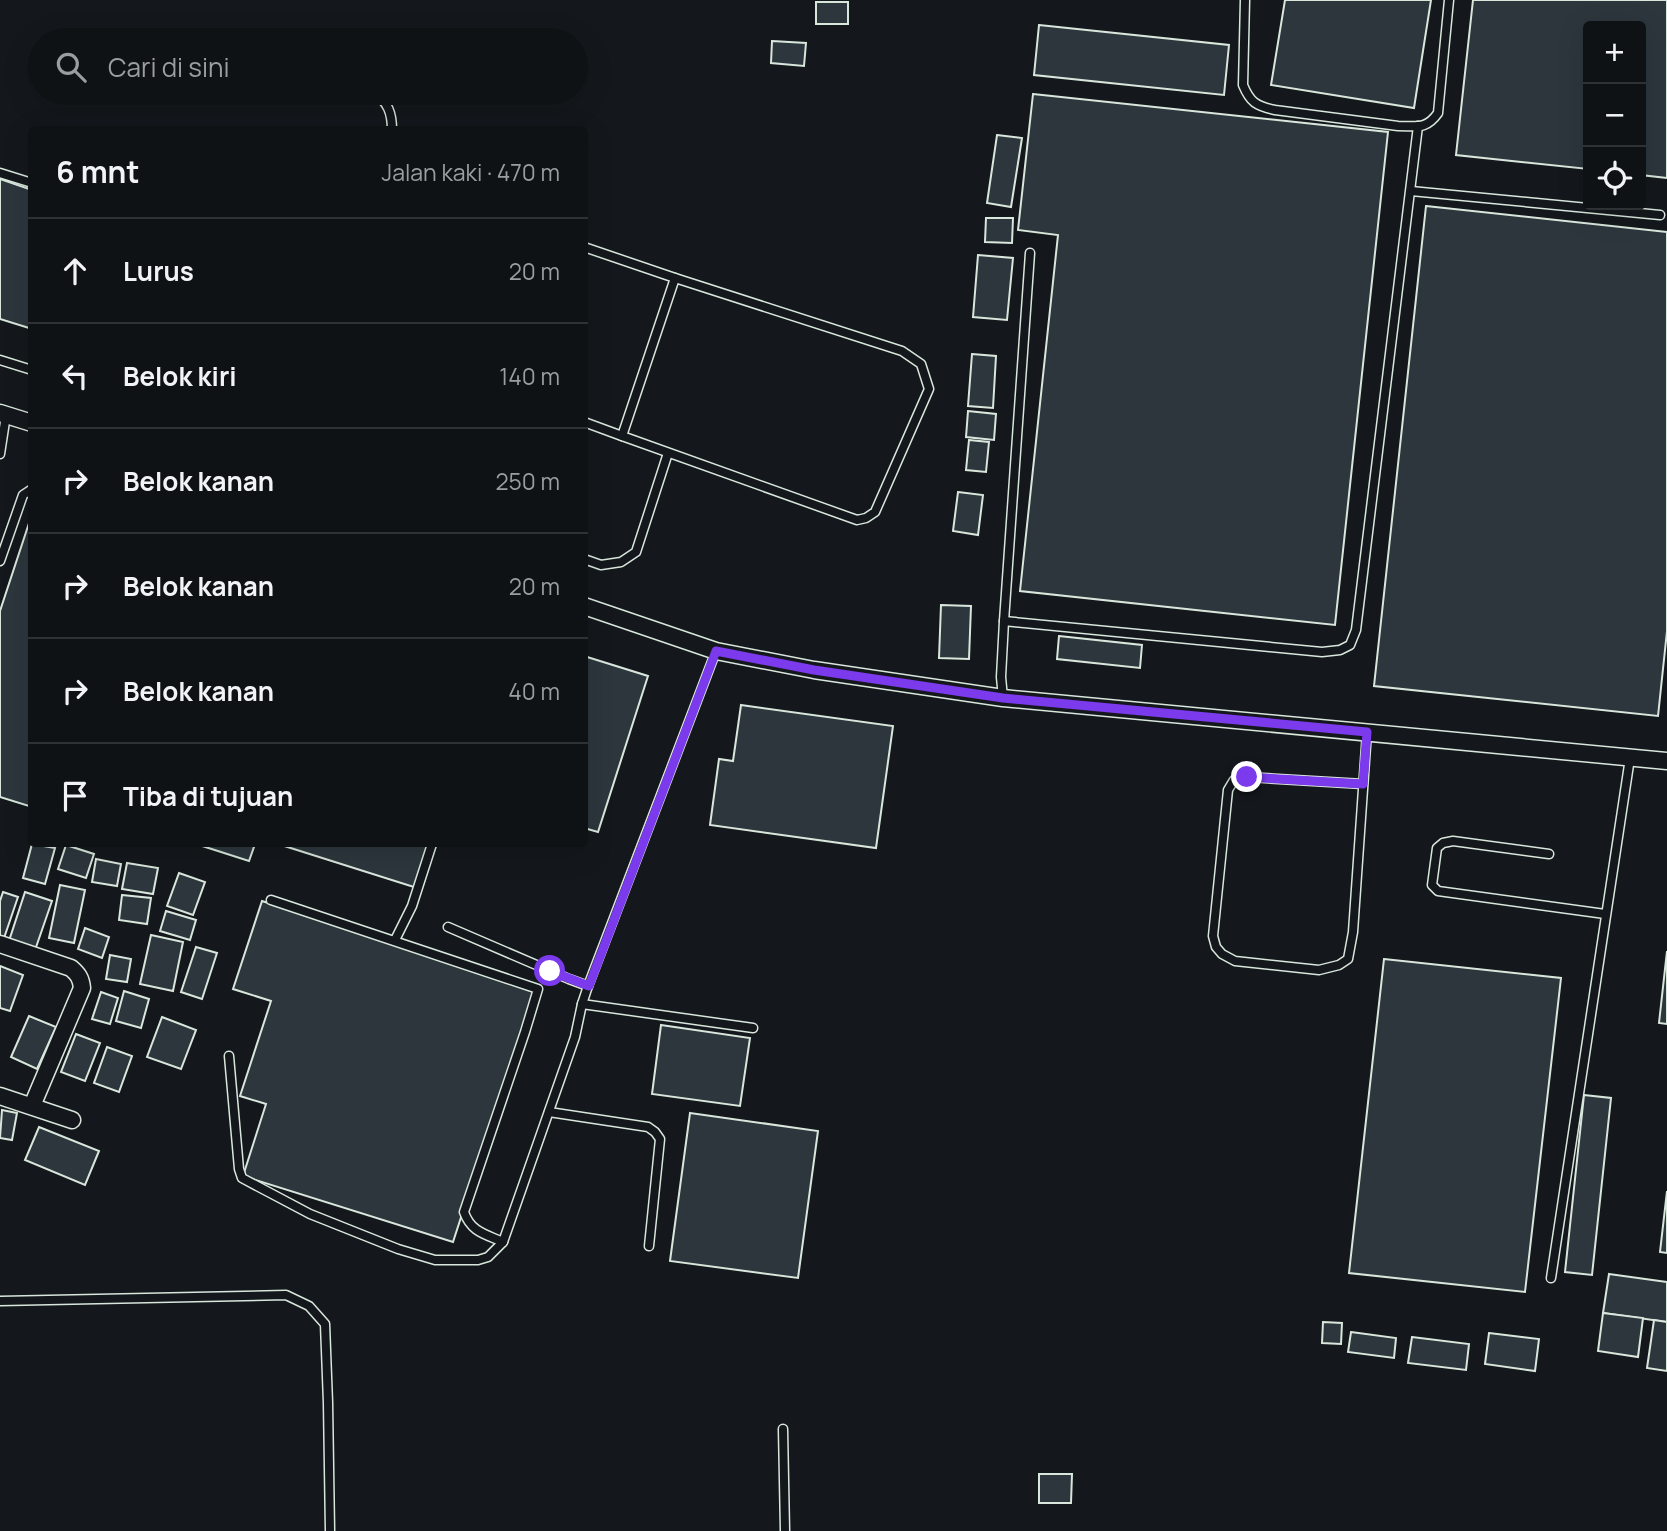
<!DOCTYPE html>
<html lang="id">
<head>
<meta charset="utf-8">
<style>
	:root { --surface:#0f1215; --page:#181b1e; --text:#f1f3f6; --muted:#9b9ea0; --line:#2f3234 }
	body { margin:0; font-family:Manrope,sans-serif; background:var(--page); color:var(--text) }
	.controls { position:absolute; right:21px; top:21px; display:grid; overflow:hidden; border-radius:7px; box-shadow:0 7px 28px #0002 }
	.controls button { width:63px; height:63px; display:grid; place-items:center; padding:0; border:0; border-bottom:2px solid var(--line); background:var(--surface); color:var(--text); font:35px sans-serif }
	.stop { position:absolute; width:21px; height:21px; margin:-16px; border:5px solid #7c3aed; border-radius:50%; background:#fff }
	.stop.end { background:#7c3aed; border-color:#fff; box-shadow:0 2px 7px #0008 }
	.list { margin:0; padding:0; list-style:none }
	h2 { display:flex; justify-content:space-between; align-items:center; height:91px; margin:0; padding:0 28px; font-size:30px }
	h2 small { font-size:23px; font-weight:400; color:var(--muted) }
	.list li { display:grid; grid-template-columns:46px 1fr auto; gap:21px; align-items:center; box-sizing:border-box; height:105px; padding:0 28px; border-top:2px solid var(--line) }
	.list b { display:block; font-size:26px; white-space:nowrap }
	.list em { font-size:23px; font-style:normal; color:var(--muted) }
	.icon { flex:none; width:38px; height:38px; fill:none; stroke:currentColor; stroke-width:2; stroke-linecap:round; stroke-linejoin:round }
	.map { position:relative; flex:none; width:1667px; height:1531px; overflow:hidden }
	.search { position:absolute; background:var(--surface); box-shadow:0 7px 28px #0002; left:28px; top:28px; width:560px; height:77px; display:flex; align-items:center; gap:18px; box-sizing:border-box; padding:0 24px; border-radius:38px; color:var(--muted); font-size:26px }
	.panel { position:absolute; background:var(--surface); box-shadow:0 7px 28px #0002; left:28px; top:126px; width:560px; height:721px; border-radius:7px }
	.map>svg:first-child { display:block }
</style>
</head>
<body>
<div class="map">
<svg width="1667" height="1531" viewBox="0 0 1667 1531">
	<rect width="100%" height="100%" fill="#14181c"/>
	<!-- building -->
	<g fill="#2c363c" stroke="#d8e6dc" stroke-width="2">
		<polygon points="1285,0 1431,0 1414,108 1271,85"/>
		<polygon points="1473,0 1667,0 1667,178 1641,175 1641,26 1588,26 1588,169 1456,155"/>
		<rect x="816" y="2" width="32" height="22"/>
		<polygon points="1039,25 1229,45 1224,95 1034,75"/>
		<polygon points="772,41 806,43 804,66 771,63"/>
		<polygon points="1033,94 1388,132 1335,625 1020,591 1058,235 1018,230"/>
		<polygon points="997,135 1022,138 1011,207 987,203"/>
		<polygon points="0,179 32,190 32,320 29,328 0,319"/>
		<polygon points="1426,206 1667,232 1667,631 1658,716 1374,686"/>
		<polygon points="986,218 1013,218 1012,243 985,242"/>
		<polygon points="978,255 1013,258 1007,320 973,317"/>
		<polygon points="972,354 996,356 993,408 968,406"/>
		<polygon points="968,411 996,414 994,440 966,437"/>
		<polygon points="969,440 989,442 986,472 966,470"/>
		<polygon points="958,492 983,495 978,535 953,531"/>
		<polygon points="32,514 32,807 0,797 0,611"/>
		<polygon points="941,605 971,606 969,659 939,658"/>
		<polygon points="1059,636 1142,645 1140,668 1057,659"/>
		<polygon points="584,656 648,676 598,832 584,828"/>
		<polygon points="741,705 893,726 876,848 710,825 719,759 733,761"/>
		<polygon points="32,844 55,848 45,884 23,878"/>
		<polygon points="196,844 255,844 249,861"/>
		<polygon points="278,844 431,844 417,888"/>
		<polygon points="66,845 94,854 86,878 58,869"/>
		<polygon points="96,859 121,864 117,886 92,882"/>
		<polygon points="127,863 158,868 153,894 122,889"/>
		<polygon points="179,873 205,882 193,915 167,906"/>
		<polygon points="60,885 85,890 74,943 49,938"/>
		<polygon points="3,892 18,897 3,941 0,940 0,901"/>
		<polygon points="25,892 52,901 34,953 8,944"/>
		<polygon points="122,895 151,898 147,924 119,920"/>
		<polygon points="262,901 535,989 453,1242 243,1176 266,1104 240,1096 271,1001 233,989"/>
		<polygon points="166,911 196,920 190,940 160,931"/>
		<polygon points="85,928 109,937 102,958 78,949"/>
		<polygon points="151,935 183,942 173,991 140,984"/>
		<polygon points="196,947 217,953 202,999 181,992"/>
		<polygon points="1667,951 1667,1024 1659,1023"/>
		<polygon points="110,955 131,959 127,982 106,979"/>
		<polygon points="1384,959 1561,978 1525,1292 1349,1273"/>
		<polygon points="0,966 23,975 10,1011 0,1008"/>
		<polygon points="124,991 149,999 141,1028 116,1021"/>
		<polygon points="101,992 118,998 110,1024 92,1019"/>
		<polygon points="29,1016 56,1027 37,1069 11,1057"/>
		<polygon points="162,1017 196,1030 181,1069 147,1057"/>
		<polygon points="661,1025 750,1038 740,1106 652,1094"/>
		<polygon points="76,1034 100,1043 85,1081 61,1072"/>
		<polygon points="107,1047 132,1056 119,1092 94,1083"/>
		<polygon points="1584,1095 1611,1098 1592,1275 1565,1272"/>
		<polygon points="2,1110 17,1113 12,1140 0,1138"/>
		<polygon points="690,1113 818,1131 798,1278 670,1261"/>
		<polygon points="39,1127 99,1151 85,1185 25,1160"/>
		<polygon points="1667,1191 1667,1253 1660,1252"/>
		<polygon points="1609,1274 1667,1282 1667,1322 1603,1313"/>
		<polygon points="1603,1313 1643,1318 1638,1357 1598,1351"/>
		<polygon points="1654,1320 1667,1322 1667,1371 1647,1368"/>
		<polygon points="1323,1322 1342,1323 1341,1344 1322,1343"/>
		<polygon points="1351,1332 1396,1338 1394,1358 1348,1352"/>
		<polygon points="1489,1333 1539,1339 1535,1371 1485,1364"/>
		<polygon points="1412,1337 1469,1344 1466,1370 1408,1363"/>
		<polygon points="1039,1474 1072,1474 1071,1503 1039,1503"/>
	</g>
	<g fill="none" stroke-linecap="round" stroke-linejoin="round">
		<defs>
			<g id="service">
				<path d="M1245,0L1243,85C1250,102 1256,106 1275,110L1398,126C1417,126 1426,130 1438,113L1449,0"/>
				<path d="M374,93C388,102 392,113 392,130"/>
				<polyline points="0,173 32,183"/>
				<polyline points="1411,191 1660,215"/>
				<polyline points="584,247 675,278"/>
				<polygon points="675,278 902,351 921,364 929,389 875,512 866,518 857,520 622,436"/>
				<polyline points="0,360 32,370"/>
				<polyline points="584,422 622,436"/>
				<polyline points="0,454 6,415"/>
				<polyline points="584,559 601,565 621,562 636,552 668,453"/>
				<polyline points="0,561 23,495 32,489"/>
				<polyline points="1004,621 1322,652 1340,650 1350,645 1356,630 1418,126"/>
				<polyline points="1003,698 1001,677 1004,621 1030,253"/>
				<polyline points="1363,784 1247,777 1234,780 1228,790 1213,936 1216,947 1222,954 1235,961 1319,970 1339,965 1348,959 1353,932 1367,732"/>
				<polyline points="1549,854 1453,841 1443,843 1437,848 1432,885 1438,891 1605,914"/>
				<path d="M271,900L538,989L525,1032L464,1212C471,1232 485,1234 503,1242"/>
				<polyline points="448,927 569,979 588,986"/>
				<polyline points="395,940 412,906 432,844"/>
				<polyline points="582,1004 753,1028"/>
				<polyline points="229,1056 239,1169 242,1178 310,1214 398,1249 435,1260 478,1260 488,1257 503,1242 575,1037 582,1004 588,986 716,651"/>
				<polyline points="549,1112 648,1127 655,1132 660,1139 649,1246"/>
				<polyline points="1551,1278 1630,758"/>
				<polyline points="0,1301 286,1295 309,1306 325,1324 328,1403 330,1531"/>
				<polyline points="783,1429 785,1531"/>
			</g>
			<g id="minor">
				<polyline points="0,413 32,423"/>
				<polyline points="584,606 716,651 814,670 1003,698 1667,761"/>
				<path d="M0,944L71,968C78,974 81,978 82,988L32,1106"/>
				<polyline points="0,1096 72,1120"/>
			</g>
		</defs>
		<!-- service casing -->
		<use href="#service" stroke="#d8e6dc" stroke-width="11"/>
		<!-- minor casing -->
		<use href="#minor" stroke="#d8e6dc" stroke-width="19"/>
		<!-- service -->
		<use href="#service" stroke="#14181c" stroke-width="8"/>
		<!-- minor -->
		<use href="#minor" stroke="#14181c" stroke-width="16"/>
	</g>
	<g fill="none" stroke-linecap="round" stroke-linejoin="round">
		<!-- route -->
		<polyline stroke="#7c3aed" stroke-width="9" points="550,971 589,986 716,651 814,670 1003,698 1367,732 1363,784 1247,777"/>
	</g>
</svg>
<div class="controls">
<button>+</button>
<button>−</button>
<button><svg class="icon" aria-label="locate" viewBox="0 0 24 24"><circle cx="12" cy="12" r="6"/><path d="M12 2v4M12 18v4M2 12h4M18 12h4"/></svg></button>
</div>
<div class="stop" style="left:550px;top:971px"></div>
<div class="stop end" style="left:1247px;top:777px"></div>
<div class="search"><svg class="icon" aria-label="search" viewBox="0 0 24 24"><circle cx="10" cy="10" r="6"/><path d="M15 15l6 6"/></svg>Cari di sini</div>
<section class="panel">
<h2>6 mnt<small>Jalan kaki · 470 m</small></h2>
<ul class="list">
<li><svg class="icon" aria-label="ahead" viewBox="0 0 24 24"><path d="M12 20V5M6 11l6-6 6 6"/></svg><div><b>Lurus</b></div><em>20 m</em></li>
<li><svg class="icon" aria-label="left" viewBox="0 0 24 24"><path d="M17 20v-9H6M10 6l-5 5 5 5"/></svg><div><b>Belok kiri</b></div><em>140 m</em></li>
<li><svg class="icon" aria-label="right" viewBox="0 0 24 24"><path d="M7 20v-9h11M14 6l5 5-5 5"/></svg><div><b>Belok kanan</b></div><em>250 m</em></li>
<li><svg class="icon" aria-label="right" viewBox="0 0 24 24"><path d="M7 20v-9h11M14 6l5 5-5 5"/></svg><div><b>Belok kanan</b></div><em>20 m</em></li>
<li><svg class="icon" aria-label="right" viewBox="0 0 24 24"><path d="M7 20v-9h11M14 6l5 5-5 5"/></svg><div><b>Belok kanan</b></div><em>40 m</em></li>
<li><svg class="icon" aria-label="arrive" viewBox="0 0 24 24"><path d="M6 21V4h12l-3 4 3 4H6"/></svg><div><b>Tiba di tujuan</b></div></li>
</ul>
</section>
</div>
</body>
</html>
